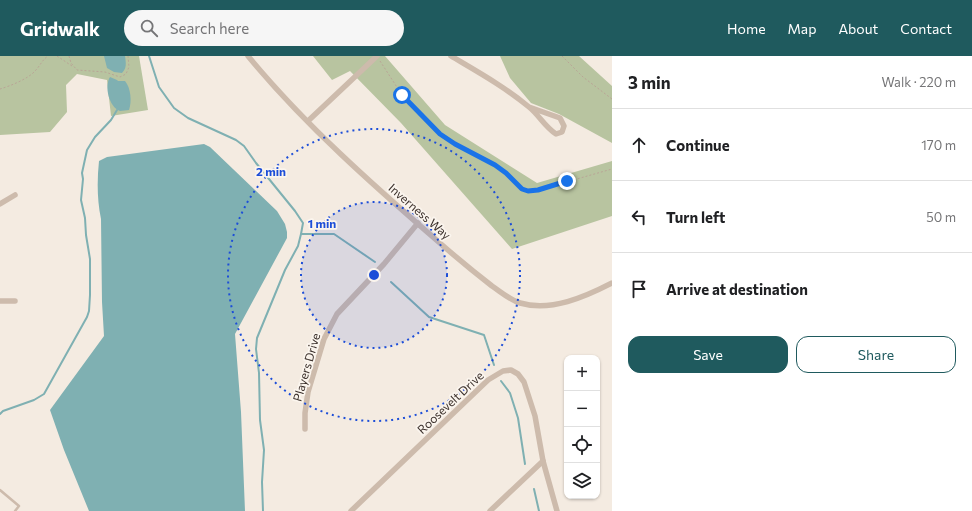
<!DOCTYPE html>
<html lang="en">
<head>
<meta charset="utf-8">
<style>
	:root { --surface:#fff; --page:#f6f6f6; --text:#202124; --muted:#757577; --line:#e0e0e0; --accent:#1f5a5e }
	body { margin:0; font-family:Commissioner,sans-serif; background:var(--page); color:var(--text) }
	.controls { position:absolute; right:12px; bottom:12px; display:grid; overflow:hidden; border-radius:8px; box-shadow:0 1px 3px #0004 }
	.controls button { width:36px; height:36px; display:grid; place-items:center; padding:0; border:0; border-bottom:1px solid var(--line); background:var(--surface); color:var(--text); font:20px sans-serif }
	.stop { position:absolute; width:12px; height:12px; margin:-9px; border:3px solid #1a73e8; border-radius:50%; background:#fff }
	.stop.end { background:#1a73e8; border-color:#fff; box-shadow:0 1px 4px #0008 }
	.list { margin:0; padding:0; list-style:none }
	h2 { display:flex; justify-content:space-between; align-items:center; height:52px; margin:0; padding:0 16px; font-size:17px }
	h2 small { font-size:13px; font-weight:400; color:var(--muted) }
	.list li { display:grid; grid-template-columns:26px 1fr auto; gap:12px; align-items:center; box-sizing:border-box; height:72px; padding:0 16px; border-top:1px solid var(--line) }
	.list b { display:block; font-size:15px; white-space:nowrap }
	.list em { font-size:13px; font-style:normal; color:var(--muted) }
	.actions { display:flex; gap:8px; padding:12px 16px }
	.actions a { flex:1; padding:9px 0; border:1px solid var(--accent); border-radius:12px; text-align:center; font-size:14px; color:var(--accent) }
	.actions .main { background:var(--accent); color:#fff }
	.icon { flex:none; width:22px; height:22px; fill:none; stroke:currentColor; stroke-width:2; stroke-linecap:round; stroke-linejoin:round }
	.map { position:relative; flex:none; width:612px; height:455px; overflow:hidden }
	header { display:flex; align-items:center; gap:24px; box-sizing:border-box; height:56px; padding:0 20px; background:var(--accent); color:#fff }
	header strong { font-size:19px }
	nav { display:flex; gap:22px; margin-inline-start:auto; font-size:14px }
	.search { width:280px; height:36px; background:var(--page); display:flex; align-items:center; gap:10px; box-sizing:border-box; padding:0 14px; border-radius:22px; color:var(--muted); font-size:15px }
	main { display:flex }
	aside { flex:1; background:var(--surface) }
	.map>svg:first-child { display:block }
</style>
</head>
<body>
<header>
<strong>Gridwalk</strong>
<div class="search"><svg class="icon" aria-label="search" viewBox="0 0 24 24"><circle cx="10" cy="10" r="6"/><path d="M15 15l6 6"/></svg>Search here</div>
<nav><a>Home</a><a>Map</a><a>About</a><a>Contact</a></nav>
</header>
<main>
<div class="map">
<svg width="612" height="455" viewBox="0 0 612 455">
	<rect width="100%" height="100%" fill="#f4ebe1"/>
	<!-- green -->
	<g fill="#b8c4a0">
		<polygon points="0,0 139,0 148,54 111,60 107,24 77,18 66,29 67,56 50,76 0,79"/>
		<polygon points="313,0 385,0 445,69 537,127 612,105 612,160 512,193 401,67 350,15 332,24"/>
		<polygon points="500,0 579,0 612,30 612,87 559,58 531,47 510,22"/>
	</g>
	<!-- water -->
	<g fill="#7fb0b2">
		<path d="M104,0H125C126,7 127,12 122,17L114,16L107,12Z"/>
		<path d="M110,21L117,24L118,25H125C131,32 132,46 129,54L120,55C109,51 104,30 110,21Z"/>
		<path d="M204,88L210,91L277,155L285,168L287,176V182L235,278L241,356L245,455H89L64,394L50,354L104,280L102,246L101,163C97,144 97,124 99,105L107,101Z"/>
	</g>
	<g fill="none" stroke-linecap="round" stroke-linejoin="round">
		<!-- stream -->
		<g stroke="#7fb0b2" stroke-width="2">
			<polyline points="149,0 159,31 174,52 188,62 236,84 244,90 256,107 295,155 303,167 301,178 298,190 285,214 257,282 256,293 259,317 260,364 264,394 262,426 263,455"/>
			<polyline points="301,178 334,178 375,206"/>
			<polyline points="391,226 429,261 484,279 494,309"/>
			<polyline points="501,325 510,337 518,362 525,408"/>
			<polyline points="0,358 3,355 34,344 44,338 87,261 89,255 90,239 90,203 86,179 85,162 81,144 83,123 82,117 87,94 95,81 111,64 117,54"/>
			<polyline points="534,433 539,455"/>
		</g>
		<!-- path -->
		<g stroke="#b9a596" stroke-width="1" stroke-dasharray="2 2" stroke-linecap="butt">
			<polyline points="57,0 72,10"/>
			<polyline points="69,0 71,7 77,14 105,16 120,21 126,18 129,11 128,0"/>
			<polyline points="562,0 583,21 612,43"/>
			<polyline points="380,5 404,42 440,78 455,88 495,109 506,117 523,133 528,135 538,134 612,113"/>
			<path d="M0,33C10,30 28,23 35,15C40,10 42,4 48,0"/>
		</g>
		<!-- lane -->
		<polyline stroke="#cdbbac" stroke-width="2.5" points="0,434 19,450 15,455"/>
		<!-- street -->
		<g stroke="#cdbbac" stroke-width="5.5">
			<path d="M248,0C305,69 373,129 441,188C457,202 474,216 492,230C501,236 510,244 520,247C551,256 585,241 612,227"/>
			<path d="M451,0C478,16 505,31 529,51C539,59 545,71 556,78L562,76L564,70L560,62L529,51"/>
			<polyline points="308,65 377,0"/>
			<polyline points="0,148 15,139"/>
			<polyline points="0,245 15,245"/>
			<polyline points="305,373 305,357 308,336 324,283 337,258 384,208 418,167"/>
			<polyline points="351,455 488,324 503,315 511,314 518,318 524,326 535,360 543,405 557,455"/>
			<polyline points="490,455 543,405"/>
		</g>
	</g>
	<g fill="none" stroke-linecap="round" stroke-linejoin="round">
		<!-- route -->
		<polyline stroke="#1a73e8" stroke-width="5" points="402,39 440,78 455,88 495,109 506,117 522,133 528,135 538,134 567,125"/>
	</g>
	<!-- distance rings -->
	<circle cx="374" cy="219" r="73" fill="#1d4ed8" fill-opacity=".12"/>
	<g fill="none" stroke="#1d4ed8" stroke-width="2" stroke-dasharray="2 4">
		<circle cx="374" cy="219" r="73"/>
		<circle cx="374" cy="219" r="146"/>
	</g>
	<g text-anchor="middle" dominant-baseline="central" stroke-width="3.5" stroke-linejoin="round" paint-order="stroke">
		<!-- street labels -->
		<g font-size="12" fill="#3b302b" stroke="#fbf5ee">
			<text transform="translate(420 155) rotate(41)">Inverness Way</text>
			<text transform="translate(306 311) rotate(-74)">Players Drive</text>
			<text transform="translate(450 346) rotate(-43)">Roosevelt Drive</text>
		</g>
	</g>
	<circle cx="374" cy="219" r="6" fill="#1d4ed8" stroke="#fbf5ee" stroke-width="2"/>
	<g font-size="12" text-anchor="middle" font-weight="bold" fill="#1d4ed8" stroke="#fbf5ee" stroke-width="3.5" stroke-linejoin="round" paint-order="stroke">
		<text x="271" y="120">2 min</text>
		<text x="322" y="172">1 min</text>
	</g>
</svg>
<div class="controls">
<button>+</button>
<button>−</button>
<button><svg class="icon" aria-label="locate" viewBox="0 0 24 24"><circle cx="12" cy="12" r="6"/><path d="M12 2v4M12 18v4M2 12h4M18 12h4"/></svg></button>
<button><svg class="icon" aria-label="layers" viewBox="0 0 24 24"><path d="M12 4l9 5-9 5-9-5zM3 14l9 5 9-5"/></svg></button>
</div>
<div class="stop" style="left:402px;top:39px"></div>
<div class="stop end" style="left:567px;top:125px"></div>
</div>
<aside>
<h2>3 min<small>Walk · 220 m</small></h2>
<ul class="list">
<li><svg class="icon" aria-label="ahead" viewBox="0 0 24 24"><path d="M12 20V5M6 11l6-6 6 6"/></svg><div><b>Continue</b></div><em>170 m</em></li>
<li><svg class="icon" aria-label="left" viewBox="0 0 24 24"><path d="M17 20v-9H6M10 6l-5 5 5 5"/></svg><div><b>Turn left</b></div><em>50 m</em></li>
<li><svg class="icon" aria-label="arrive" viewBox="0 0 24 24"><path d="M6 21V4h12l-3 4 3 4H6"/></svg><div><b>Arrive at destination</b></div></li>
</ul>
<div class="actions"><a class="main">Save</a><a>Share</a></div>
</aside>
</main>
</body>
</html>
